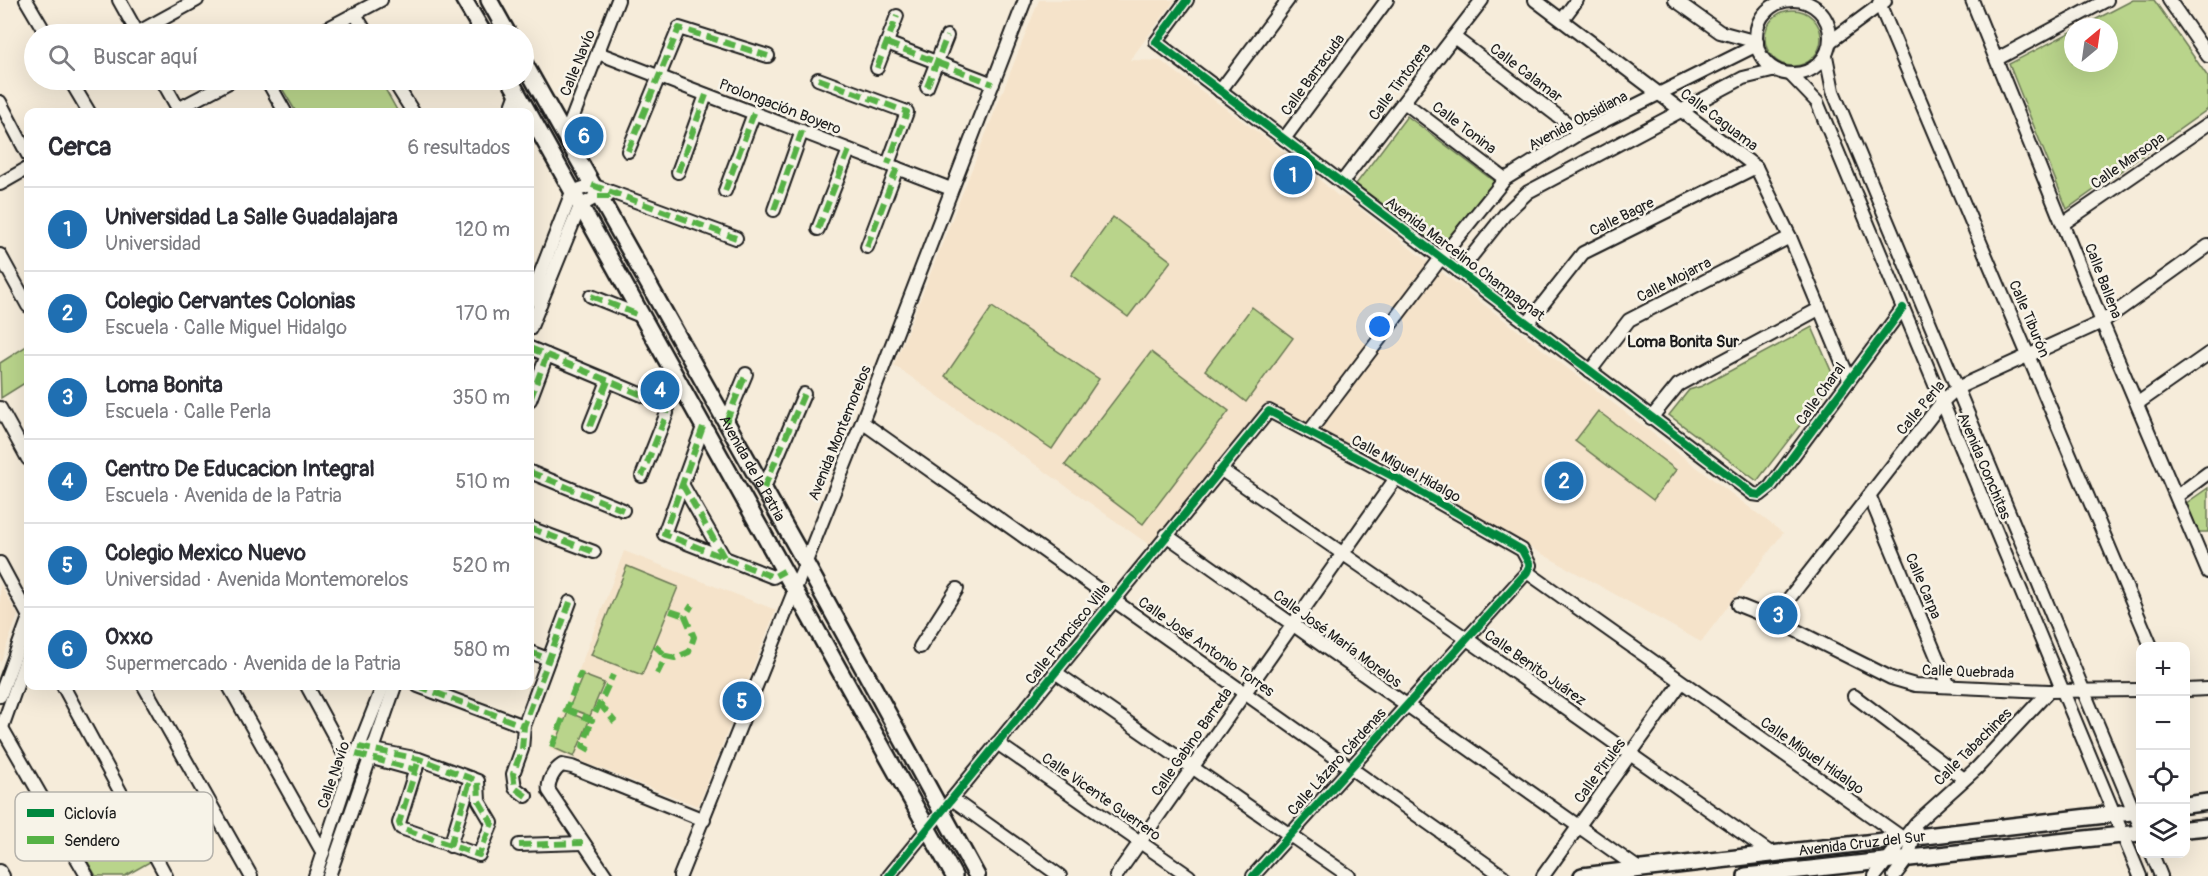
<!DOCTYPE html>
<html lang="es">
<head>
<meta charset="utf-8">
<style>
	:root { --surface:#fff; --page:#f2f2f3; --text:#2b2b33; --muted:#7c7c81; --line:#e1e1e2; --accent:#1f6fb2 }
	body { margin:0; font-family:Pangolin,sans-serif; background:var(--page); color:var(--text) }
	.controls { position:absolute; right:18px; bottom:18px; display:grid; overflow:hidden; border-radius:12px; box-shadow:0 6px 24px #0002 }
	.controls button { width:54px; height:54px; display:grid; place-items:center; padding:0; border:0; border-bottom:2px solid var(--line); background:var(--surface); color:var(--text); font:30px sans-serif }
	.compass { position:absolute; left:2064px; top:18px; width:54px; height:54px; border-radius:50%; background:var(--surface); box-shadow:0 6px 24px #0002; rotate:29deg }
	.you { position:absolute; left:1380px; top:327px; width:21px; height:21px; margin:-15px; border:4px solid #fff; border-radius:50%; background:#1a73e8; box-shadow:0 0 0 9px #1a73e833 }
	.badge { display:grid; place-items:center; width:39px; height:39px; border-radius:50%; background:var(--accent); color:#fff; font-size:20px; font-weight:700 }
	.pin { position:absolute; translate:-50% -50%; border:3px solid #fff; box-shadow:0 2px 6px #0006 }
	.list { margin:0; padding:0; list-style:none }
	h2 { display:flex; justify-content:space-between; align-items:center; height:78px; margin:0; padding:0 24px; font-size:26px }
	h2 small { font-size:20px; font-weight:400; color:var(--muted) }
	.list li { display:grid; grid-template-columns:39px 1fr auto; gap:18px; align-items:center; box-sizing:border-box; height:84px; padding:0 24px; border-top:2px solid var(--line) }
	.list b { display:block; font-size:22px; white-space:nowrap }
	.list p { margin:0; font-size:20px; white-space:nowrap; color:var(--muted) }
	.list em { font-size:20px; font-style:normal; color:var(--muted) }
	.icon { flex:none; width:33px; height:33px; fill:none; stroke:currentColor; stroke-width:2; stroke-linecap:round; stroke-linejoin:round }
	.map { position:relative; flex:none; width:2208px; height:876px; overflow:hidden }
	.search { position:absolute; background:var(--surface); box-shadow:0 6px 24px #0002; left:24px; top:24px; width:510px; height:66px; display:flex; align-items:center; gap:15px; box-sizing:border-box; padding:0 21px; border-radius:33px; color:var(--muted); font-size:22px }
	.panel { position:absolute; background:var(--surface); box-shadow:0 6px 24px #0002; left:24px; top:108px; width:510px; height:582px; border-radius:12px }
	.map>svg:first-child { display:block }
</style>
</head>
<body>
<div class="map">
<svg width="2208" height="876" viewBox="0 0 2208 876">
	<rect width="100%" height="100%" fill="#f6ecda"/>
	<filter id="ink" filterUnits="userSpaceOnUse"><feTurbulence type="fractalNoise" baseFrequency=".0167" numOctaves="2"/><feDisplacementMap in="SourceGraphic" scale="12" xChannelSelector="R" yChannelSelector="G"/><feConvolveMatrix kernelMatrix="1 2 1 2 8 2 1 2 1" color-interpolation-filters="sRGB"/></filter>
	<g filter="url(#ink)">
		<!-- built -->
		<g fill="#f5e3ca">
			<polygon points="1039,0 1175,0 1130,60 1161,61 1310,171 1338,196 1345,197 1429,263 1306,429 1265,405 1151,546 894,365"/>
			<polygon points="1440,271 1783,533 1701,642 1319,430"/>
			<polygon points="624,551 776,610 698,806 549,749"/>
			<polygon points="0,584 18,615 0,664"/>
		</g>
		<!-- green -->
		<g fill="#b9d48b" stroke="#6a7854" stroke-width="1.5">
			<polygon points="2133,0 2154,0 2208,77 2208,109 2067,209 2009,64 2073,31 2073,63 2109,63 2109,27 2081,27"/>
			<circle cx="1793" cy="38" r="28"/>
			<polygon points="277,80 380,80 398,112 296,112"/>
			<polygon points="1407,116 1495,182 1442,249 1356,184"/>
			<polygon points="1113,217 1171,261 1128,317 1071,275"/>
			<polygon points="992,307 1099,379 1052,449 945,376"/>
			<polygon points="1252,307 1293,338 1246,402 1205,370"/>
			<polygon points="1812,327 1835,380 1757,481 1669,415 1689,390 1702,386"/>
			<polygon points="28,345 28,381 1,398 0,363"/>
			<polygon points="1151,352 1229,411 1143,524 1065,465"/>
			<polygon points="1598,411 1676,470 1653,500 1575,441"/>
			<polygon points="2208,488 2208,532 2198,532 2185,504"/>
			<polygon points="627,566 678,587 642,675 591,655"/>
			<polygon points="583,675 604,683 590,716 569,708"/>
			<polygon points="568,712 589,721 574,757 554,748"/>
			<polygon points="128,813 155,859 125,876 96,876 77,843"/>
		</g>
		<g fill="none" stroke-linecap="round" stroke-linejoin="round">
			<defs>
				<g id="minor">
					<polyline points="26,0 46,34"/>
					<polyline points="119,0 138,34"/>
					<polyline points="1187,0 1156,42 1753,494 1760,495 1770,487 1903,308"/>
					<polyline points="1535,0 1756,167 1790,237 1849,379"/>
					<polyline points="1675,0 1720,32 1757,42"/>
					<polyline points="1972,0 2102,322 2208,572"/>
					<polyline points="2169,0 2208,56"/>
					<circle cx="1793" cy="37" r="37"/>
					<polyline points="1879,3 2151,646"/>
					<polyline points="355,14 367,34"/>
					<polyline points="1562,20 1577,0"/>
					<polyline points="137,33 197,0"/>
					<polyline points="317,34 381,0"/>
					<polyline points="1454,37 1580,133"/>
					<polyline points="1831,41 1885,1"/>
					<polyline points="887,43 993,84"/>
					<polyline points="598,53 951,189"/>
					<polyline points="1826,56 1833,91 2140,826"/>
					<polyline points="1997,59 2107,0"/>
					<polyline points="877,68 897,16"/>
					<polyline points="1790,74 1817,102 2140,876"/>
					<polyline points="818,79 907,112 888,164"/>
					<polyline points="70,80 89,112"/>
					<polyline points="162,80 180,112"/>
					<polyline points="267,80 285,112"/>
					<polyline points="393,80 413,112"/>
					<polyline points="927,87 947,36"/>
					<polyline points="1220,91 1288,0"/>
					<polyline points="0,102 28,155"/>
					<polyline points="1404,102 1505,179"/>
					<polyline points="178,109 233,80"/>
					<polyline points="510,112 517,93"/>
					<polyline points="565,137 618,0"/>
					<polyline points="1284,139 1387,0"/>
					<polyline points="628,151 679,28 768,56"/>
					<polyline points="678,172 706,95"/>
					<polyline points="1342,182 1482,0"/>
					<polyline points="0,184 28,168"/>
					<polyline points="725,191 754,113"/>
					<polyline points="774,210 802,131"/>
					<polyline points="2064,223 2208,124"/>
					<polyline points="818,229 849,150"/>
					<polyline points="867,247 897,168"/>
					<polyline points="0,255 28,306"/>
					<polyline points="1459,272 1506,213 1528,192 1743,78 1776,70"/>
					<polyline points="591,296 641,316"/>
					<polyline points="530,300 572,192 592,185 736,238"/>
					<polyline points="1527,324 1583,253 1756,167"/>
					<polyline points="530,329 580,206 598,196 608,196"/>
					<polyline points="530,348 666,405 667,413 642,476"/>
					<polyline points="1590,371 1629,320 1790,237"/>
					<polyline points="530,400 547,355"/>
					<polyline points="2138,403 2208,354"/>
					<polyline points="0,408 28,459"/>
					<polyline points="1651,418 1678,385 1819,309"/>
					<polyline points="726,422 746,374"/>
					<polyline points="862,422 1503,876"/>
					<polyline points="590,426 608,381"/>
					<polyline points="703,427 664,534 773,577 784,571"/>
					<polyline points="1309,432 1441,258 1505,179 1580,133 1757,45"/>
					<polyline points="1220,469 1467,639 1772,854"/>
					<polyline points="530,472 623,510"/>
					<polyline points="682,484 725,559"/>
					<polyline points="764,488 804,394"/>
					<polyline points="2177,496 2208,473"/>
					<polyline points="1870,497 1949,686"/>
					<polyline points="530,528 594,552"/>
					<polyline points="1166,535 1639,869"/>
					<polyline points="0,563 28,615"/>
					<polyline points="1527,572 1904,839"/>
					<polyline points="1738,605 1773,619 1891,678 1915,685 2049,691 2140,690"/>
					<polyline points="1773,619 1942,402 1957,388 2102,322 2208,246"/>
					<polyline points="920,647 957,589"/>
					<polyline points="530,652 548,659"/>
					<polyline points="1055,672 1349,876"/>
					<polyline points="63,686 166,876"/>
					<polyline points="144,686 251,876"/>
					<polyline points="229,686 323,853"/>
					<polyline points="307,686 351,767"/>
					<polyline points="418,686 524,726"/>
					<polyline points="2186,690 2208,689"/>
					<polyline points="0,696 28,620"/>
					<polyline points="1854,696 1964,779"/>
					<polyline points="2,728 87,876"/>
					<polyline points="0,733 28,654"/>
					<polyline points="997,743 1189,876"/>
					<polyline points="359,747 419,759 478,781 479,801 492,823 479,855 401,828 399,823 419,759"/>
					<polyline points="365,756 416,770"/>
					<polyline points="526,796 515,788 513,774 522,749 524,726 570,602"/>
					<polyline points="952,799 1060,876"/>
					<polyline points="519,845 583,843"/>
					<polyline points="450,846 471,778"/>
					<polyline points="2152,854 2161,876"/>
					<polyline points="0,871 3,876"/>
					<polyline points="315,876 351,767 383,686"/>
					<polyline points="329,876 395,686"/>
					<path d="M606,876L549,791C547,782 554,770 562,765L572,767L704,820"/>
					<polyline points="680,876 862,422 1025,0"/>
					<polyline points="889,876 1269,411 1396,478 1522,550 1530,565 1527,572 1253,876"/>
					<polyline points="1116,876 1396,478"/>
					<polyline points="1543,876 1681,683"/>
					<polyline points="1875,876 1916,823 1977,768 2049,691"/>
					<polyline points="1894,876 1908,858 1916,830"/>
				</g>
				<g id="major">
					<polyline points="464,0 484,34"/>
					<polyline points="489,0 508,34"/>
					<path id="s1" d="M524,63L805,562L977,876"/>
					<polyline points="510,80 528,112"/>
					<polyline points="530,115 954,876"/>
					<polyline points="2186,805 2208,802"/>
					<polyline points="2186,829 2208,827"/>
					<path id="s2" d="M1582,876L2140,811"/>
					<polyline points="1746,876 2140,833"/>
				</g>
			</defs>
			<!-- minor casing -->
			<use href="#minor" stroke="#1c1c1c" stroke-width="16"/>
			<!-- major casing -->
			<use href="#major" stroke="#1c1c1c" stroke-width="20"/>
			<!-- minor -->
			<use href="#minor" stroke="#f7f3e8" stroke-width="12"/>
			<!-- major -->
			<use href="#major" stroke="#f7f3e8" stroke-width="15"/>
			<!-- quiet -->
			<g stroke="#55b145" stroke-width="6" stroke-dasharray="12 6" stroke-linecap="butt">
				<polyline points="887,43 993,84"/>
				<polyline points="877,68 897,16"/>
				<polyline points="818,79 907,112 888,164"/>
				<polyline points="927,87 947,36"/>
				<polyline points="628,151 679,28 768,56"/>
				<polyline points="678,172 706,95"/>
				<polyline points="592,185 736,238"/>
				<polyline points="725,191 754,113"/>
				<polyline points="598,196 609,196 617,192"/>
				<polyline points="774,210 802,131"/>
				<polyline points="818,229 849,150"/>
				<polyline points="867,247 897,168"/>
				<polyline points="591,296 641,316"/>
				<polyline points="530,348 666,405 667,413 642,476"/>
				<polyline points="530,400 547,355"/>
				<polyline points="726,422 746,374"/>
				<polyline points="590,426 608,381"/>
				<polyline points="703,427 664,534 773,577 784,571"/>
				<polyline points="530,472 623,510"/>
				<polyline points="682,484 725,559"/>
				<polyline points="764,488 804,394"/>
				<polyline points="530,528 594,552"/>
				<polyline points="670,611 685,616"/>
				<polyline points="655,646 666,656"/>
				<polyline points="530,652 548,659"/>
				<polyline points="657,674 666,656 675,658 689,652 694,637 685,616 692,605"/>
				<polyline points="418,686 524,726"/>
				<polyline points="599,703 615,722"/>
				<polyline points="566,709 592,720 613,675"/>
				<polyline points="359,747 419,759 478,781 479,801 492,823 479,855 401,828 399,823 419,759"/>
				<polyline points="552,747 581,672"/>
				<polyline points="590,750 583,746 592,720"/>
				<polyline points="356,754 416,770"/>
				<polyline points="526,796 515,788 513,774 522,749 524,726 570,602"/>
				<polyline points="519,845 583,843"/>
				<polyline points="450,846 471,778"/>
			</g>
			<defs>
				<g id="cycleway">
					<polyline points="1187,0 1156,42 1753,494 1760,495 1770,487 1903,308"/>
					<polyline points="889,876 1269,411 1396,478 1522,550 1530,565 1527,572 1253,876"/>
				</g>
			</defs>
			<!-- cycleway casing -->
			<use href="#cycleway" stroke="#f7f3e8" stroke-width="11"/>
			<!-- cycleway -->
			<use href="#cycleway" stroke="#00873e" stroke-width="8"/>
		</g>
	</g>
	<g text-anchor="middle" dominant-baseline="central" stroke-width="5" stroke-linejoin="round" paint-order="stroke">
		<!-- street labels -->
		<g font-size="15" fill="#1c1c1c" stroke="#f7f3e8">
			<text transform="translate(578 63) rotate(-68)">Calle Navío</text>
			<text transform="translate(1526 73) rotate(37)">Calle Calamar</text>
			<text transform="translate(1313 75) rotate(-54)">Calle Barracuda</text>
			<text transform="translate(1400 82) rotate(-53)">Calle Tintorera</text>
			<text transform="translate(780 107) rotate(21)">Prolongación Boyero</text>
			<text transform="translate(1719 120) rotate(37)">Calle Caguama</text>
			<text transform="translate(1578 121) rotate(-28)">Avenida Obsidiana</text>
			<text transform="translate(1464 128) rotate(37)">Calle Tonina</text>
			<text transform="translate(2128 161) rotate(-35)">Calle Marsopa</text>
			<text transform="translate(1622 217) rotate(-26)">Calle Bagre</text>
			<text transform="translate(1465 259) rotate(37)">Avenida Marcelino Champagnat</text>
			<text transform="translate(1674 280) rotate(-27)">Calle Mojarra</text>
			<text transform="translate(2103 281) rotate(69)">Calle Ballena</text>
			<text transform="translate(2029 319) rotate(67)">Calle Tiburón</text>
			<text transform="translate(1821 394) rotate(-54)">Calle Charal</text>
			<text transform="translate(1921 408) rotate(-50)">Calle Perla</text>
			<text transform="translate(840 433) rotate(-68)">Avenida Montemorelos</text>
			<text transform="translate(1984 466) rotate(67)">Avenida Conchitas</text>
			<text stroke="none"><textPath href="#s1" startOffset="465">Avenida de la Patria</textPath></text>
			<text transform="translate(1406 469) rotate(29)">Calle Miguel Hidalgo</text>
			<text transform="translate(1923 586) rotate(67)">Calle Carpa</text>
			<text transform="translate(1068 634) rotate(-51)">Calle Francisco Villa</text>
			<text transform="translate(1337 639) rotate(36)">Calle José María Morelos</text>
			<text transform="translate(1206 647) rotate(35)">Calle José Antonio Torres</text>
			<text transform="translate(1535 668) rotate(35)">Calle Benito Juárez</text>
			<text transform="translate(1968 672) rotate(2)">Calle Quebrada</text>
			<text transform="translate(1192 742) rotate(-55)">Calle Gabino Barreda</text>
			<text transform="translate(1973 747) rotate(-45)">Calle Tabachines</text>
			<text transform="translate(1812 756) rotate(35)">Calle Miguel Hidalgo</text>
			<text transform="translate(1337 762) rotate(-48)">Calle Lázaro Cárdenas</text>
			<text transform="translate(1600 771) rotate(-54)">Calle Pirules</text>
			<text transform="translate(334 775) rotate(-71)">Calle Navío</text>
			<text transform="translate(1101 797) rotate(35)">Calle Vicente Guerrero</text>
			<text stroke="none"><textPath href="#s2" startOffset="282">Avenida Cruz del Sur</textPath></text>
		</g>
		<!-- neighbourhood labels -->
		<g font-size="16" font-weight="bold" fill="#1c1c1c" stroke="#f7f3e8">
			<text x="1683" y="342">Loma Bonita Sur</text>
		</g>
	</g>
	<!-- legend -->
	<rect x="15" y="792" width="198" height="69" rx="9" fill="#f7f3e8" stroke="#b5b2ab" stroke-width="1.5"/>
	<rect x="27" y="809" width="27" height="8" fill="#00873e"/>
	<rect x="27" y="836" width="27" height="8" fill="#55b145"/>
	<g font-size="16" fill="#1c1c1c">
		<text x="64" y="819">Ciclovía</text>
		<text x="64" y="846">Sendero</text>
	</g>
</svg>
<div class="controls">
<button>+</button>
<button>−</button>
<button><svg class="icon" aria-label="locate" viewBox="0 0 24 24"><circle cx="12" cy="12" r="6"/><path d="M12 2v4M12 18v4M2 12h4M18 12h4"/></svg></button>
<button><svg class="icon" aria-label="layers" viewBox="0 0 24 24"><path d="M12 4l9 5-9 5-9-5zM3 14l9 5 9-5"/></svg></button>
</div>
<svg class="compass" viewBox="-18 -18 36 36"><path d="M0-13l5 13h-10z" fill="#e53935"/><path d="M0 13l5-13h-10z" fill="#7c7c81"/></svg>
<div class="you"></div>
<div class="pin badge" style="left:1293px;top:175px">1</div>
<div class="pin badge" style="left:1564px;top:481px">2</div>
<div class="pin badge" style="left:1778px;top:615px">3</div>
<div class="pin badge" style="left:660px;top:390px">4</div>
<div class="pin badge" style="left:742px;top:701px">5</div>
<div class="pin badge" style="left:584px;top:136px">6</div>
<div class="search"><svg class="icon" aria-label="search" viewBox="0 0 24 24"><circle cx="10" cy="10" r="6"/><path d="M15 15l6 6"/></svg>Buscar aquí</div>
<section class="panel">
<h2>Cerca<small>6 resultados</small></h2>
<ul class="list">
<li><span class="badge">1</span><div><b>Universidad La Salle Guadalajara</b><p>Universidad</p></div><em>120 m</em></li>
<li><span class="badge">2</span><div><b>Colegio Cervantes Colonias</b><p>Escuela · Calle Miguel Hidalgo</p></div><em>170 m</em></li>
<li><span class="badge">3</span><div><b>Loma Bonita</b><p>Escuela · Calle Perla</p></div><em>350 m</em></li>
<li><span class="badge">4</span><div><b>Centro De Educacion Integral</b><p>Escuela · Avenida de la Patria</p></div><em>510 m</em></li>
<li><span class="badge">5</span><div><b>Colegio Mexico Nuevo</b><p>Universidad · Avenida Montemorelos</p></div><em>520 m</em></li>
<li><span class="badge">6</span><div><b>Oxxo</b><p>Supermercado · Avenida de la Patria</p></div><em>580 m</em></li>
</ul>
</section>
</div>
</body>
</html>
